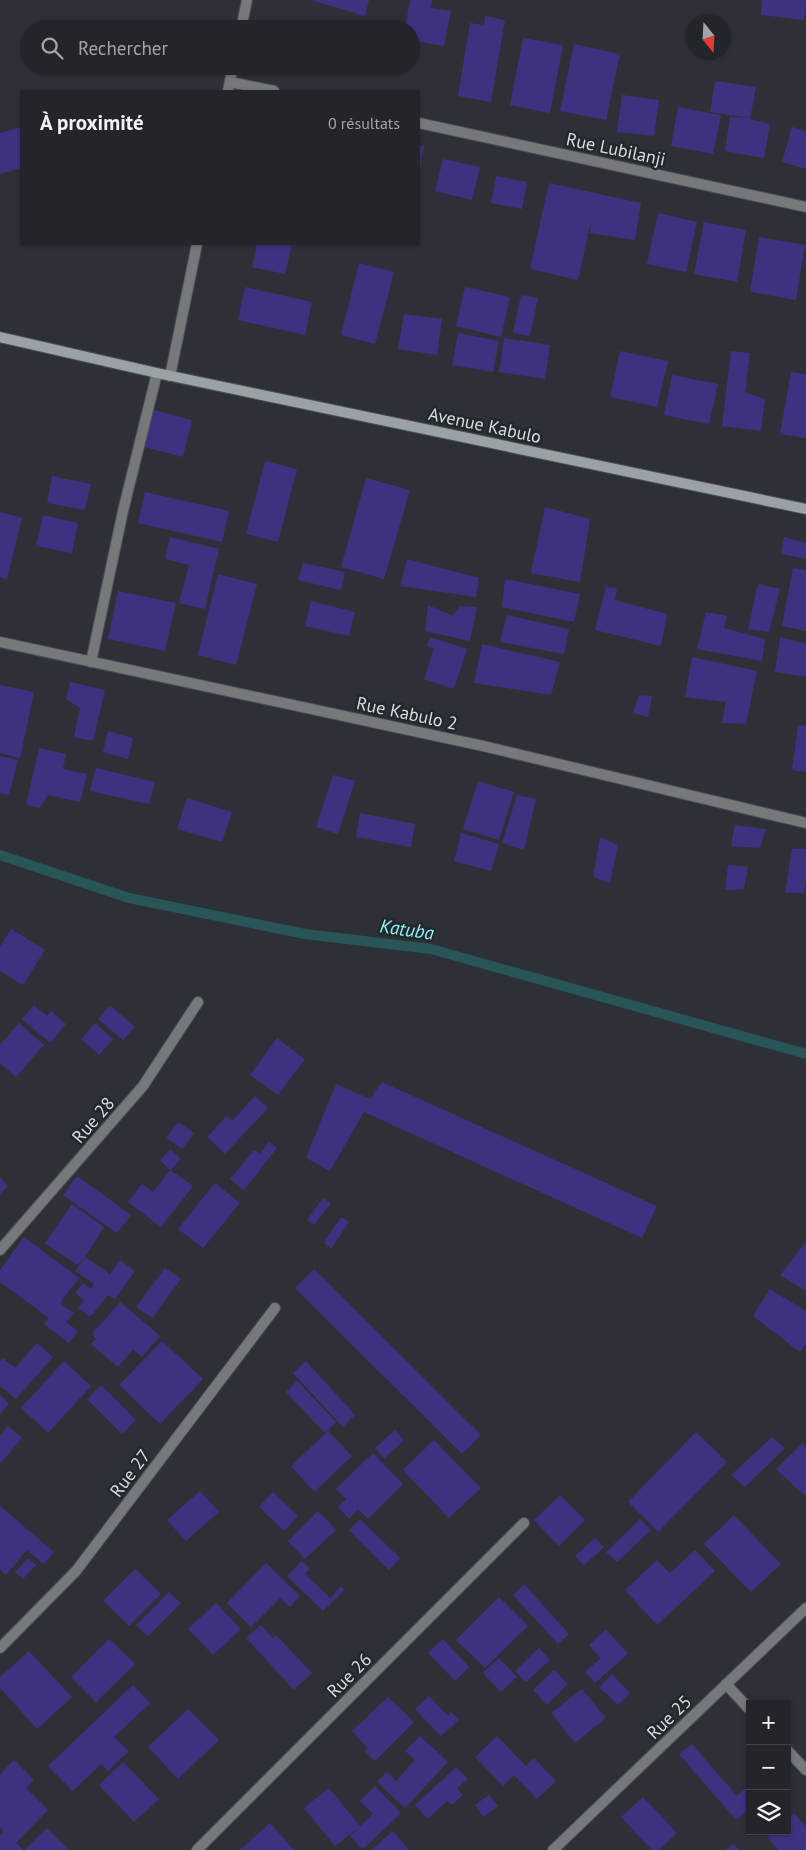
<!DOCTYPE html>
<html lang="fr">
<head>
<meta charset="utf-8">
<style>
	:root { --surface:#222529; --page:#2a2d31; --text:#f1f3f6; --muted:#a2a5a8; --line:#3f4246 }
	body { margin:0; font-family:"PT Sans",sans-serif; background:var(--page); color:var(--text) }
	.controls { position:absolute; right:15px; bottom:15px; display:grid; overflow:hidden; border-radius:0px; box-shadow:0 1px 4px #0004 }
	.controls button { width:45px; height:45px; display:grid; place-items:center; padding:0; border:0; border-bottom:1px solid var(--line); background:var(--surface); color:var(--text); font:25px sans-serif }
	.compass { position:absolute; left:686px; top:15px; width:45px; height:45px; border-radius:50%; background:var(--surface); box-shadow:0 1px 4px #0004; rotate:162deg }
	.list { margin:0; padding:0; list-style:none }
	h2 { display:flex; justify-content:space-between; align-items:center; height:65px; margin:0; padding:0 20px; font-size:21px }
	h2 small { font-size:16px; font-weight:400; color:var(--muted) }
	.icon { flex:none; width:28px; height:28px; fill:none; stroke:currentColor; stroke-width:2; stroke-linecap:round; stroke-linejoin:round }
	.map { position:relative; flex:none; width:806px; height:1850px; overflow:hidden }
	.search { position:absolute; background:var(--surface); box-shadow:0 1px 4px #0004; left:20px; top:20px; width:400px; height:55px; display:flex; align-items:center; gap:12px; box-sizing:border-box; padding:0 18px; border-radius:28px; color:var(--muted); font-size:19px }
	.panel { position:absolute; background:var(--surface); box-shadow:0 1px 4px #0004; left:20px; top:90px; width:400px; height:155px; border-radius:0px }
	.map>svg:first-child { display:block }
</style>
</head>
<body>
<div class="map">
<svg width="806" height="1850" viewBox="0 0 806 1850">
	<rect width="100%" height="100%" fill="#2d3137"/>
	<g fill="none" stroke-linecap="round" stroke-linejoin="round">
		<!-- stream -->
		<polyline stroke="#275558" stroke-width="10" points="0,855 129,898 305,934 431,949 806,1054"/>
	</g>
	<!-- building -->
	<g fill="#3c3280">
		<polygon points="311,0 369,0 365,16"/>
		<polygon points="410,0 432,0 431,8 451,11 444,46 411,40 411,29 405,29"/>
		<polygon points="762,0 806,0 804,20 761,15"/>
		<polygon points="485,16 505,20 491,102 458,96 470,23 484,25"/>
		<polygon points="523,38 563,45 550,113 510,105"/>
		<polygon points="574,44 620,54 606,120 560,111"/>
		<polygon points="317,66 334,66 333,70"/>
		<polygon points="715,81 756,87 750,119 770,124 764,158 725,151 730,117 749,118 710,112"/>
		<polygon points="622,95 659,100 654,136 617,132"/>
		<polygon points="678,107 721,115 713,154 671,146"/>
		<polygon points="21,127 21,168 0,174 0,133"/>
		<polygon points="792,127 806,131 806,169 782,162"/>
		<polygon points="419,146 424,146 420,171 419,171"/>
		<polygon points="443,159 480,167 472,200 435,191"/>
		<polygon points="496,176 527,182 522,209 491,203"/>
		<polygon points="549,183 641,203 635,240 590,233 591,221 578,280 530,269"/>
		<polygon points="658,213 697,222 686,272 647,264"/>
		<polygon points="704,222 746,230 737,282 694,274"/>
		<polygon points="759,237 805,245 796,300 750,292"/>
		<polygon points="257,244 292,244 285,274 252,267"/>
		<polygon points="359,263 394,272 375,344 341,335"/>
		<polygon points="245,287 312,302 305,335 238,320"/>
		<polygon points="465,287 510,297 501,337 456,326"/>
		<polygon points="521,295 538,298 530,336 513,333"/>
		<polygon points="404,314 442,319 437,355 398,349"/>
		<polygon points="458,333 499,341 493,372 452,365"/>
		<polygon points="504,338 550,345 545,379 499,372"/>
		<polygon points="620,351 668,361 657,407 610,397"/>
		<polygon points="731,351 750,353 745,392 765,399 761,431 722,426"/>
		<polygon points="791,372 806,374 806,438 780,434"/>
		<polygon points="672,375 718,384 709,424 664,415"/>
		<polygon points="151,409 192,420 183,457 141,446"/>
		<polygon points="265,461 297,469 278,542 246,534"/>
		<polygon points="52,476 91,484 85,510 47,503"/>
		<polygon points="366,478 410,490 384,579 341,567"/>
		<polygon points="145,492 229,511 222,542 138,523"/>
		<polygon points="545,507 590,519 580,582 531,573"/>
		<polygon points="0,512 22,518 7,579 0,577"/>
		<polygon points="43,515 78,523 72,553 36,546"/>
		<polygon points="170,537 219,549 205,609 179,603 189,565 165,559"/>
		<polygon points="784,537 806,543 806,559 781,554"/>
		<polygon points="407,559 479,578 476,597 400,586"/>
		<polygon points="303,563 345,572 341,590 298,580"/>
		<polygon points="793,568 806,570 806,631 782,626"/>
		<polygon points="218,574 257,584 236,665 198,655"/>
		<polygon points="505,579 580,594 574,622 502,607"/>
		<polygon points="758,584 780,589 769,632 748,629"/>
		<polygon points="606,587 617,588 615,600 667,614 661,646 595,630"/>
		<polygon points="118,591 176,603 165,651 108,639"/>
		<polygon points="311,601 355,612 349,636 305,626"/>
		<polygon points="428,605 453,616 460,606 477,607 470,641 425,631"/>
		<polygon points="706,612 727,616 724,628 765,639 762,661 697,649"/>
		<polygon points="507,615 569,629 564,654 500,642"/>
		<polygon points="430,637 467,649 454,689 424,679 434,649 427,646"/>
		<polygon points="780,637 806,644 806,677 775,672"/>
		<polygon points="482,644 560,662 551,695 474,683"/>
		<polygon points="692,657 757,671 746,724 722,723 726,702 685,697"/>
		<polygon points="70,682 105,690 93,741 74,737 80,708 66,699"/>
		<polygon points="0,685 34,692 20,758 0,753"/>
		<polygon points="639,695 652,696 648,717 633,713"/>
		<polygon points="798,725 806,726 806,772 792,770"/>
		<polygon points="108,731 133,738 128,759 103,752"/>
		<polygon points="39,748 66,754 63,769 87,774 80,802 48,795 39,808 26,805"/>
		<polygon points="0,756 18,760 9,795 0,793"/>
		<polygon points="96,768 155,782 149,804 90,791"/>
		<polygon points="333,775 355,781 338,834 316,827"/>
		<polygon points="478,781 514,792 499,840 463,829"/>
		<polygon points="517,795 536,799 524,850 502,843"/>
		<polygon points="187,798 232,812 222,842 177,829"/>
		<polygon points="360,813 415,824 411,847 356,837"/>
		<polygon points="735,825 766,829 760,848 731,846"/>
		<polygon points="461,833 499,844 491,871 454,861"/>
		<polygon points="600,837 618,845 610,883 593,877"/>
		<polygon points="792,849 806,849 806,879 804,893 785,893"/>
		<polygon points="728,865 748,867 744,889 725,890"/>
		<polygon points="11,929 45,950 23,985 0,971 0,947"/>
		<polygon points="34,1005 47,1016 51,1011 66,1024 50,1043 22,1019"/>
		<polygon points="110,1005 135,1027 123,1040 98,1019"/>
		<polygon points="19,1023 44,1045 16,1077 0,1063 0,1045"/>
		<polygon points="95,1023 113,1039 99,1055 81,1039"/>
		<polygon points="277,1038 305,1059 278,1095 250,1075"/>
		<polygon points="382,1082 657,1206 642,1238 364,1112 330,1171 306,1158 336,1084 370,1099"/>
		<polygon points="255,1096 268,1108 225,1154 207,1137 227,1116 232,1121"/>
		<polygon points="178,1122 194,1133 182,1149 166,1138"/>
		<polygon points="269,1142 277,1148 244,1190 230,1179 254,1150 260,1154"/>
		<polygon points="170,1149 181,1159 170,1170 160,1160"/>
		<polygon points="170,1170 193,1186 161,1227 128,1202 142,1184 153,1192"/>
		<polygon points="77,1176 131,1215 117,1233 63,1195"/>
		<polygon points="0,1178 8,1186 0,1194"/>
		<polygon points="215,1183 240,1203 203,1248 178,1229"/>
		<polygon points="323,1198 331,1203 314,1225 307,1220"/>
		<polygon points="72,1204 104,1227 85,1257 77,1265 45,1243"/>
		<polygon points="341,1217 349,1222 331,1249 324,1242"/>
		<polygon points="24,1237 79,1278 60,1303 74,1313 66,1322 78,1331 69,1343 44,1324 49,1318 0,1282 0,1270"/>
		<polygon points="806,1242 806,1291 780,1275"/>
		<polygon points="85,1257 110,1274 120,1260 135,1271 115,1299 108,1295 90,1317 78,1308 84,1300 75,1293 83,1283 91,1289 94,1284 75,1271"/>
		<polygon points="165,1268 181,1279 152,1318 136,1307"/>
		<polygon points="314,1269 481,1435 462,1454 295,1288"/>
		<polygon points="770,1289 806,1311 806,1344 800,1352 753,1316"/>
		<polygon points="120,1302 160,1336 142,1357 133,1349 118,1367 91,1344 96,1339 92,1334"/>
		<polygon points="162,1341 203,1379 160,1424 119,1385"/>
		<polygon points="37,1343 53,1357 16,1399 0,1386 0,1361 3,1358 15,1368"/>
		<polygon points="64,1361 91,1386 48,1433 21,1408"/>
		<polygon points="306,1361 355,1415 343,1427 293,1373"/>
		<polygon points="297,1381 336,1422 325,1433 286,1392"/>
		<polygon points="101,1385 136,1420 122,1434 87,1399"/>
		<polygon points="0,1395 9,1404 0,1414"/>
		<polygon points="8,1426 22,1438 0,1464 0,1436"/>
		<polygon points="395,1430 404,1440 384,1459 375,1448"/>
		<polygon points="328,1431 352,1456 314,1492 291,1466"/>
		<polygon points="696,1432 727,1462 658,1532 628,1502"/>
		<polygon points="772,1437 785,1448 745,1487 731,1475"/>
		<polygon points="434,1440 481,1488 449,1518 403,1470"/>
		<polygon points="803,1443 806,1447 806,1497 776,1469"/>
		<polygon points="373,1453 403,1484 368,1519 358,1509 349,1519 338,1507 346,1499 336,1489"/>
		<polygon points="200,1491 219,1512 186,1541 167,1520"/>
		<polygon points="273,1492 298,1516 284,1531 259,1507"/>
		<polygon points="560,1495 585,1520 559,1546 534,1520"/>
		<polygon points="0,1506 54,1552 43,1564 27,1550 6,1575 0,1569"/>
		<polygon points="318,1511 336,1530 305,1559 288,1541"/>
		<polygon points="734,1515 781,1564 751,1592 704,1544"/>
		<polygon points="360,1519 400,1558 389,1570 349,1530"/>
		<polygon points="640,1519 651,1530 617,1562 606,1552"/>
		<polygon points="595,1538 604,1547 584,1565 575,1556"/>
		<polygon points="695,1550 715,1571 657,1625 625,1590 657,1560 670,1573"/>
		<polygon points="28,1558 36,1565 23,1579 15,1572"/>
		<polygon points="302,1561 310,1569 305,1574 330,1598 341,1586 344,1590 323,1611 287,1576"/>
		<polygon points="266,1563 300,1596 290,1607 280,1598 251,1627 227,1603"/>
		<polygon points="135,1569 161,1594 129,1626 103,1601"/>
		<polygon points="524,1584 569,1634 558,1644 513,1595"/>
		<polygon points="169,1592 181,1603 148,1636 136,1625"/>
		<polygon points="499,1597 528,1626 485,1668 456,1640"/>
		<polygon points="216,1603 241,1629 213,1655 188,1629"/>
		<polygon points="261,1625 273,1638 276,1635 312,1673 294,1690 246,1638"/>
		<polygon points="606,1629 628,1654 595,1683 585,1672 601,1658 589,1645"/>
		<polygon points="109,1639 135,1664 96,1702 71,1677"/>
		<polygon points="443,1639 469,1667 455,1681 428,1653"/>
		<polygon points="539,1648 550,1660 526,1682 515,1671"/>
		<polygon points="29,1651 72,1697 37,1729 0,1688 0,1677"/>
		<polygon points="499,1658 517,1677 501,1692 483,1673"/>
		<polygon points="554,1670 568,1684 547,1705 533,1690"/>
		<polygon points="612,1674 630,1693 618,1705 599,1687"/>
		<polygon points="133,1685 150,1703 114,1737 129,1751 108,1771 101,1764 73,1791 48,1766"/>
		<polygon points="582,1689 606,1718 575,1743 551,1713"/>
		<polygon points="429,1696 448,1716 451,1712 459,1720 441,1736 415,1709"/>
		<polygon points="388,1697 414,1722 375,1761 364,1751 368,1748 352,1731"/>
		<polygon points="188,1709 219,1740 178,1779 148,1747"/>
		<polygon points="420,1736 448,1762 405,1808 377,1782 387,1772 396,1781 415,1760 405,1751"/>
		<polygon points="497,1736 526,1766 534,1758 556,1781 537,1799 514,1775 503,1786 475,1757"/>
		<polygon points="692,1744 737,1796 750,1784 750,1809 736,1820 679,1754"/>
		<polygon points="14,1760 34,1780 26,1788 48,1810 16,1843 23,1850 0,1850 0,1835 4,1831 0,1827 0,1774"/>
		<polygon points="123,1762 159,1799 134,1822 99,1785"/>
		<polygon points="456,1767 468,1779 457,1788 463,1795 452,1805 447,1801 428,1819 415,1805"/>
		<polygon points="375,1786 401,1813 363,1849 350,1836 358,1828 335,1846 304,1808 329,1788 360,1826 373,1814 360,1801"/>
		<polygon points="489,1795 498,1806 483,1817 475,1805"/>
		<polygon points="643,1797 677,1833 659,1850 652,1850 621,1817"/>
		<polygon points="794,1813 806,1827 806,1850 778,1850 767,1837 773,1831 787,1831 787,1819"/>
		<polygon points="270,1823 294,1850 240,1850"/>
		<polygon points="47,1828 69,1850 25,1850"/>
		<polygon points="393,1831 409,1850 371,1850"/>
		<polygon points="733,1844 739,1850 726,1850"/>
	</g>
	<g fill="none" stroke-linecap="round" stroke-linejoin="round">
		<defs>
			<g id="street">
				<polyline points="241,29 247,0"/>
				<polyline points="230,82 274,91"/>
				<polyline points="228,91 233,66"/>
				<polyline points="419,123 806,207"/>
				<polyline points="170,376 197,244"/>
				<polyline points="0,642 483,746 806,823"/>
				<polyline points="91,662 123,511 157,373"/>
				<polyline points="0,1250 143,1086 198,1002"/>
				<polyline points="0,1648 76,1571 275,1308"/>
				<polyline points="726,1684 750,1710"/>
				<polyline points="787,1750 806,1770"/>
				<polyline points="197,1850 524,1523"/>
				<polyline points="553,1850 806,1608"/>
			</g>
			<polyline id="secondary" points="0,337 157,373 806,509"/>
		</defs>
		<!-- street casing -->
		<use href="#street" stroke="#4c5055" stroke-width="12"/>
		<!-- secondary casing -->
		<use href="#secondary" stroke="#4c5055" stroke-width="12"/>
		<!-- street -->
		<use href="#street" stroke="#75797b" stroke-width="10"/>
		<!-- secondary -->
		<use href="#secondary" stroke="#9ba2a5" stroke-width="10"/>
	</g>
	<g text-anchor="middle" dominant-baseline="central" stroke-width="5" stroke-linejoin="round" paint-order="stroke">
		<!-- street labels -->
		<g font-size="18" fill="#d8dbdf" stroke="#23282d">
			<text transform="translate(616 149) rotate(12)">Rue Lubilanji</text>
			<text transform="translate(485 425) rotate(12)">Avenue Kabulo</text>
			<text transform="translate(407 713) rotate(12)">Rue Kabulo 2</text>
			<text transform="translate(93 1120) rotate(-49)">Rue 28</text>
			<text transform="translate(130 1473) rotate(-53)">Rue 27</text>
			<text transform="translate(349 1675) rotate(-45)">Rue 26</text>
			<text transform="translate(669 1717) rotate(-44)">Rue 25</text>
		</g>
		<!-- water labels -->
		<g font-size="19" font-style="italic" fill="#8ef1f8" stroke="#23282d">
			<text transform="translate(407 929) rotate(8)">Katuba</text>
		</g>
	</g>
</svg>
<div class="controls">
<button>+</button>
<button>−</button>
<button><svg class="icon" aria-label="layers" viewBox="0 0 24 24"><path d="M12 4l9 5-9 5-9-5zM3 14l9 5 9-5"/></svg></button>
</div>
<svg class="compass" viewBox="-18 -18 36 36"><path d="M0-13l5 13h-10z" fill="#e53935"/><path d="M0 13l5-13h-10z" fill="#a2a5a8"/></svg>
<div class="search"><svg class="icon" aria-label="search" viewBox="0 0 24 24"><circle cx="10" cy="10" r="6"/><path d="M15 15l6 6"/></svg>Rechercher</div>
<section class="panel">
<h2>À proximité<small>0 résultats</small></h2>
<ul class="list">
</ul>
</section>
</div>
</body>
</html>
